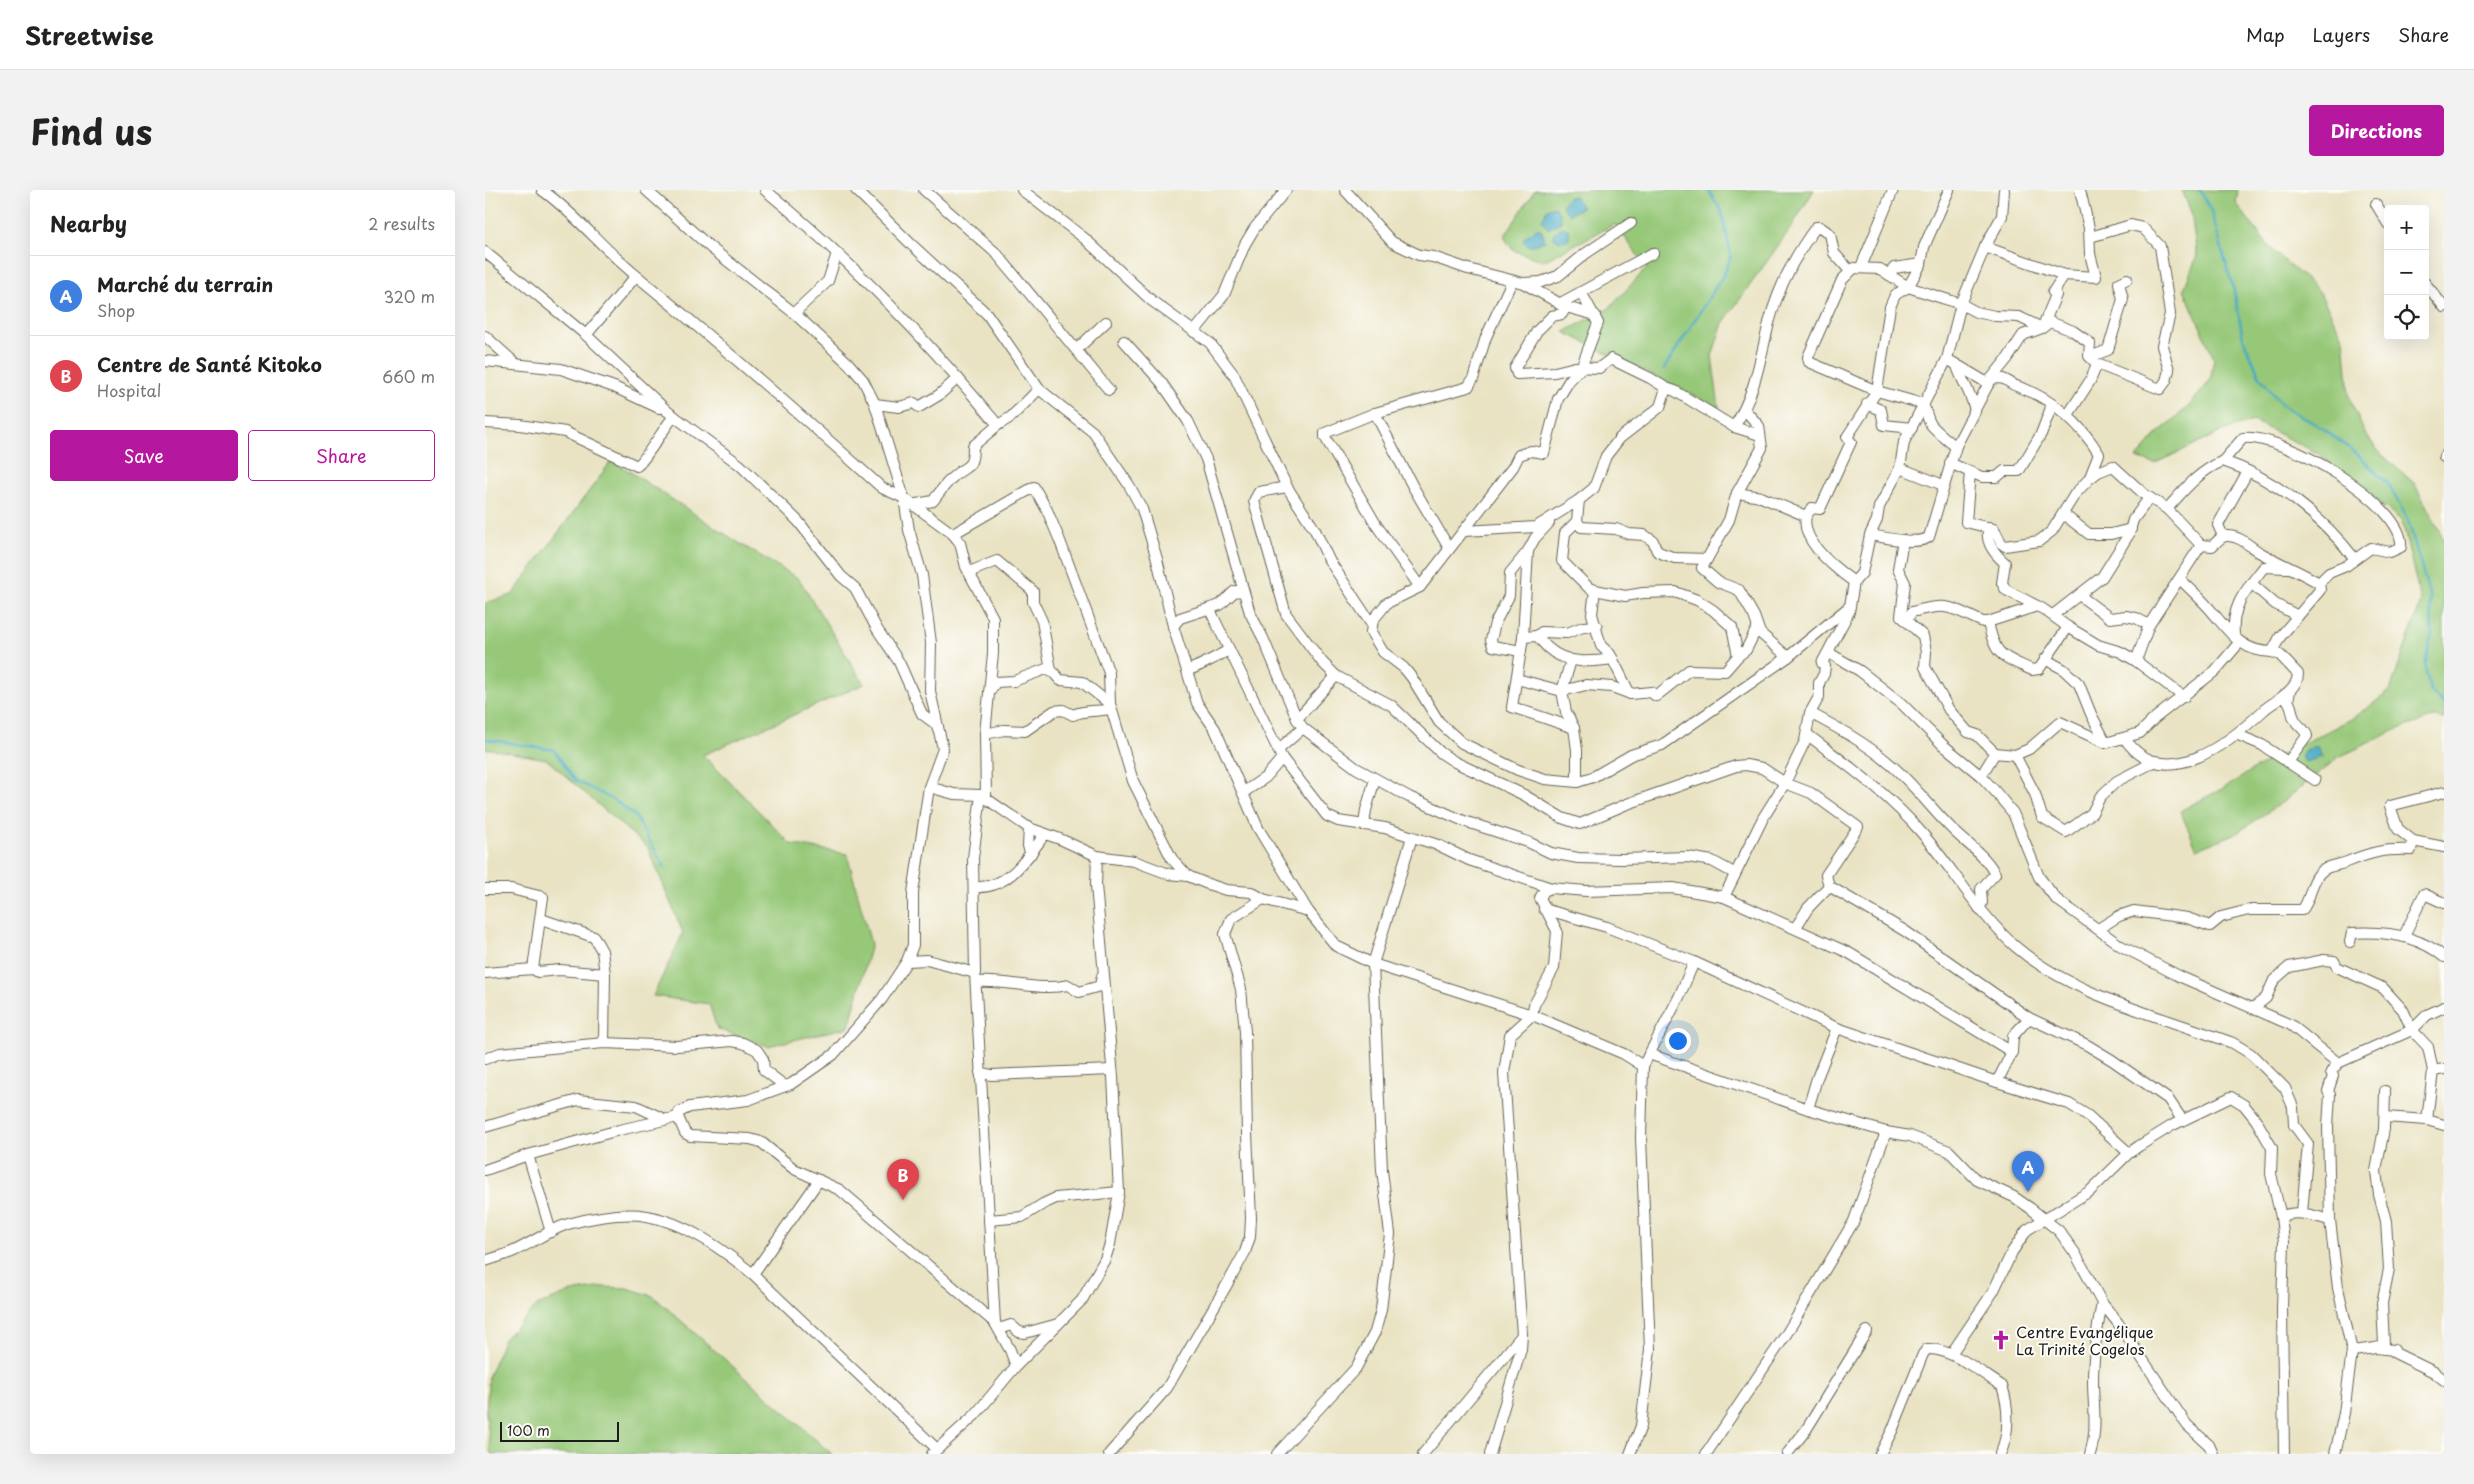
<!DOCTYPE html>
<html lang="en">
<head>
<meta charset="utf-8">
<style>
	:root { --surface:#fff; --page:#f2f2f2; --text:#222; --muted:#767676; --line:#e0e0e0; --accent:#b5179e }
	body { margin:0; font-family:"Playpen Sans",sans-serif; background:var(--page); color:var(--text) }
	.controls { position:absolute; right:15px; top:15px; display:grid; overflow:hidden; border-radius:5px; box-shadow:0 5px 20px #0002 }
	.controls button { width:45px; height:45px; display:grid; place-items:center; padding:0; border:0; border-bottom:1px solid var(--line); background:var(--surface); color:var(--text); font:25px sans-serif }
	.scale { position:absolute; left:15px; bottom:12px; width:119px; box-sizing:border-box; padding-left:5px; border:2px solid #1c1c1c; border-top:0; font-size:14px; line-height:18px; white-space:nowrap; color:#1c1c1c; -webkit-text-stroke:4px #fdfcf7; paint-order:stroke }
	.you { position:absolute; left:1192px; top:850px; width:18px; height:18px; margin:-12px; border:4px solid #fff; border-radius:50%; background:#1a73e8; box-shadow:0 0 0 8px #1a73e833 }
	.badge { display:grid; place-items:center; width:32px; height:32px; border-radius:50%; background:var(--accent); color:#fff; font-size:16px; font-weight:700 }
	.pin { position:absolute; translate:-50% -41px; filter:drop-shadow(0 1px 2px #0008) }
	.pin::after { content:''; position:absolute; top:26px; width:18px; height:15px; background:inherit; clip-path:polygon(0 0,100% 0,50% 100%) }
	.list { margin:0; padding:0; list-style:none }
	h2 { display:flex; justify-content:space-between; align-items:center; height:65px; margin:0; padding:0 20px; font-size:21px }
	h2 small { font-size:16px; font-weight:400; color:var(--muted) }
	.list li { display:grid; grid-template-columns:32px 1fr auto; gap:15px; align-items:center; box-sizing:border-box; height:80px; padding:0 20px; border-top:1px solid var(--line) }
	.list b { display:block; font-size:19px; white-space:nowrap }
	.list p { margin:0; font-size:16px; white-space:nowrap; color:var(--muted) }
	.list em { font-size:16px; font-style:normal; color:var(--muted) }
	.actions { display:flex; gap:10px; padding:15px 20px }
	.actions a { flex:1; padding:11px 0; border:1px solid var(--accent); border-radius:5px; text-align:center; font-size:18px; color:var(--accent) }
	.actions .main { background:var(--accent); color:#fff }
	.icon { flex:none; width:28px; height:28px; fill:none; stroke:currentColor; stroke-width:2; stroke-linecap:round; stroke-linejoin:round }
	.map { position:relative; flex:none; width:1959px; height:1264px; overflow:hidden; border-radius:5px }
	header { display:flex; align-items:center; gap:30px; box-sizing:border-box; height:70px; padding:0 25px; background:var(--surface); border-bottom:1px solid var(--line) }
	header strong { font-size:24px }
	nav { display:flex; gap:28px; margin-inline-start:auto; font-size:18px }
	.intro { display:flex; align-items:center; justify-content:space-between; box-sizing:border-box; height:120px; padding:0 30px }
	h1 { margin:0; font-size:35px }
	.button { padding:12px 22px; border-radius:5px; background:var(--accent); color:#fff; font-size:18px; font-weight:700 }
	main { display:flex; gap:30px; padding:0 30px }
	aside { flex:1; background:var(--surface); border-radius:5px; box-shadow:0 5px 20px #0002 }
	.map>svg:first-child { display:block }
</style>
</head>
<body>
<header>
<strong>Streetwise</strong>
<nav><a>Map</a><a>Layers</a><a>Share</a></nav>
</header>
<div class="intro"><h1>Find us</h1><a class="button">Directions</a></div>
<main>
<aside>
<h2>Nearby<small>2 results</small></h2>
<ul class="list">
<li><span class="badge" style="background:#3f7fe0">A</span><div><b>Marché du terrain</b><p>Shop</p></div><em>320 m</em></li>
<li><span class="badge" style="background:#e0444e">B</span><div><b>Centre de Santé Kitoko</b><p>Hospital</p></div><em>660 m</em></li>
</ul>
<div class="actions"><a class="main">Save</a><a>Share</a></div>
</aside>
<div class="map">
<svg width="1959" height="1264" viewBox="0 0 1959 1264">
	<rect width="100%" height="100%" fill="#fdfcf7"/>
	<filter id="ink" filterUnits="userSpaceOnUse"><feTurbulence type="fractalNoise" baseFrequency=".02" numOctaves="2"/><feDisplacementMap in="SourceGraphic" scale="10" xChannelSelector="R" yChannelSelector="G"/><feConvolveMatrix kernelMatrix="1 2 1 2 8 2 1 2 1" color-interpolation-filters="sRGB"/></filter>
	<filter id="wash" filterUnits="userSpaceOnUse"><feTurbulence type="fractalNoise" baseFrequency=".0096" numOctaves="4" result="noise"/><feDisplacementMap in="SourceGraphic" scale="20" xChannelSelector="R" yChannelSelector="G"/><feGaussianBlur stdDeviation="1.12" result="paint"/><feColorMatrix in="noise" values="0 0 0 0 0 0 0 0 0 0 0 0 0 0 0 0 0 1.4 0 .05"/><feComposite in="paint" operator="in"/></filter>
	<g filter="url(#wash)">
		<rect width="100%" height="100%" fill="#e9e3c3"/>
		<!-- green -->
		<g fill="#96c878" stroke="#59724a">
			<polygon points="1050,0 1329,0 1305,39 1238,133 1227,166 1234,218 1079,142 1123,119 1162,78 1130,34 1058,71 1028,60 1019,47"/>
			<polygon points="1697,0 1753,0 1751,13 1784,57 1833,100 1859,148 1864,206 1879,242 1895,263 1929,293 1959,349 1959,529 1950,527 1913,539 1854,567 1800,610 1752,643 1712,659 1695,621 1746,594 1769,579 1870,527 1905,501 1936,412 1917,331 1834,264 1768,231 1740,240 1669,274 1652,268 1674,242 1703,217 1725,191 1729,169 1699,99 1712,66 1706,22"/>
			<polygon points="127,270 254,353 314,389 379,494 218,565 306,654 362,664 386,754 364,837 283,856 232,839 224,814 168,806 198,743 163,658 61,569 0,558 0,413 27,405"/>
			<polygon points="118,1097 142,1098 168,1106 347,1264 6,1264 1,1223 4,1185 19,1149 52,1116 85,1102"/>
		</g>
		<!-- water -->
		<g fill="#43a8c3" stroke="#306270">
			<polygon points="1090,6 1097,18 1084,24 1078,18 1078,13 1084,7"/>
			<polygon points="1069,16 1075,24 1076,32 1063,39 1057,30 1062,19"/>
			<polygon points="1077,37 1084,40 1084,49 1078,51 1069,49 1068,44"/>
			<polygon points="1053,38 1057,41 1060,51 1044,56 1039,52 1039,47"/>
			<polygon points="1832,556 1837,567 1820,572 1816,566 1820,560"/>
		</g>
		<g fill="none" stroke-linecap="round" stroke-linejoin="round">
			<!-- stream -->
			<g stroke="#43a8c3" stroke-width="2.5">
				<polyline points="1715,0 1726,21 1749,101 1758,148 1775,187 1797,215 1837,238 1872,264 1903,294 1923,330 1945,407 1947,443 1940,476 1945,500 1959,514"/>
				<polyline points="1179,179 1239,84 1246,66 1237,22 1223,0"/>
				<polyline points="0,549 69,560 90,590 132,612 150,626 179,677"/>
			</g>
		</g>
	</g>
	<g filter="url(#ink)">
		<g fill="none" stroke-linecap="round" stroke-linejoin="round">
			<defs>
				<g id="street">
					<path d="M57,0C92,25 119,60 153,87C236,155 317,226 397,298L419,308L468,344L549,297L562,320L575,351L624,483L625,514L648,591L687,669L703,686L720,693L741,700L766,702L778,709L823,721"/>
					<polyline points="161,0 226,58 309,123 363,173 378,190 390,214 419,308 424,340 437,385 446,453 445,501 458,559 444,597 428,703 428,755 422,771 397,809 348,865 306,894 263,910 205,917 194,922 193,927"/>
					<path d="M280,0C366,70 442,150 513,235L526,227L554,199"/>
					<polyline points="371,0 427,55 502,124 554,199 608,242 644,295 657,319 672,369 688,436 712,513 730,539 773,638 823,721 851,756 888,774 1047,825 1139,864 1158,876"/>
					<polyline points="439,0 512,64 624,200"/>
					<polyline points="537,0 599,48 667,111 725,153 749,185 802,297 830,340 844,370 887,435"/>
					<polyline points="860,0 907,52 934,65 948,67 983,79 1038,93 1081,117 1110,125"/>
					<polyline points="1891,14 1903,34"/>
					<polyline points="1500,57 1579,85 1611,87 1605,64 1604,38 1595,0"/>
					<polyline points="0,62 101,145 182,221 255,275 313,331 356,386 370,398 392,439 414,472 437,524 452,535 453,539"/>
					<polyline points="1376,77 1408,0"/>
					<polyline points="1404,85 1409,78 1436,74"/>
					<polyline points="1039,93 1056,92 1073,86 1100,64 1146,33"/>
					<polyline points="1940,93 1959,117"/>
					<polyline points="1096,102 1113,133 1096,178 1084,191 1073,209 1059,263 1046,261 1034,265 1028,277 935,397 902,413 888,430 886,442 898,462 919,478 927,488 954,532 977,553 1033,580 1060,589 1092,592 1108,587 1146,565 1177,555 1303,467 1365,416"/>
					<polyline points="1074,114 1168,63"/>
					<polyline points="1081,117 1077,124 1067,126 1052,141 1030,178 1032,184 1070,182 1090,177 1114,178 1126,169 1165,188 1181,198 1190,201 1249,237 1275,245"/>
					<polyline points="309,123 343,91 352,63"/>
					<polyline points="709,142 739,105 760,54 769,39 801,0"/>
					<polyline points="101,145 151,86"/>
					<polyline points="0,146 31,174"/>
					<polyline points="639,151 676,192 703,231 721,269 765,423 778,448 812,529 818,538 871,578 924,607 979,631 1043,652 1066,663 1093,668 1136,669 1203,667 1227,671 1249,683"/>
					<polyline points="592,159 621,132"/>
					<polyline points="1605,167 1623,160 1638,109 1634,93 1642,89"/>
					<polyline points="1462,169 1504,194"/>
					<polyline points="0,171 76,179 129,197 174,218"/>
					<path d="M1472,176C1477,192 1487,204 1490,221"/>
					<path d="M1506,189C1523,186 1521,193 1534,197C1568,209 1596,234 1614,264L1605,287"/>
					<polyline points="390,214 414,217 429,213 434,217 454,205 473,188"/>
					<polyline points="1382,214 1396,220 1399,235 1427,238"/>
					<polyline points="1260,220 1274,236 1277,258 1252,303 1244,330 1217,378 1233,392 1254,400 1269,426 1275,443 1303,467"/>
					<polyline points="890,223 927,295 964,358"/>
					<polyline points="1583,225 1605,191 1612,174"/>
					<path d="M0,233L35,235L80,242L152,276C157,274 182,234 189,226"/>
					<path d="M1249,237C1270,205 1275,169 1284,133C1293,99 1310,65 1331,37H1335L1345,44L1349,63L1365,81"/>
					<path d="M1471,256C1466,254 1447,237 1445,233C1442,227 1441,221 1438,214L1392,201L1324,172L1323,167L1357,90L1369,78L1395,79L1423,97L1476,114L1491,122L1510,126L1534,127L1557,138L1565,132L1588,141L1605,153L1604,166L1612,174L1675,199L1681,191L1684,180L1677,156L1685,124L1675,56L1658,38L1646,35L1605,47"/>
					<polyline points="1959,266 1959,267"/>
					<path d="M1738,271L1758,248C1796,243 1921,314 1916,357L1905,362L1886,358L1861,376L1844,383L1834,393"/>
					<polyline points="1465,273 1485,282 1481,332 1509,339 1516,353 1520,356 1554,351 1567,341 1590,304 1604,289 1613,282 1628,276 1659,304 1682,319 1716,355"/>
					<polyline points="1415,278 1458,295"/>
					<polyline points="1485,282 1497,287 1512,287 1519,281 1534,281 1556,244 1567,215"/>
					<polyline points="802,297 774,302 769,311 801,424 837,472 851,486 906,515 956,563 970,572 1039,605 1077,628 1095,634 1142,614 1251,576 1261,575 1277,578 1300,593 1326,603 1373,637 1341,685 1344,696 1420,741 1544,828 1602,855 1627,870 1683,909 1698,931"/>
					<polyline points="1252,303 1276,307 1321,326"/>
					<polyline points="1094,310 1092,331 1096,337 1131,339 1144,344 1159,345 1168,351 1172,361 1176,363 1190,368 1222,369"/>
					<path d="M426,315L448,311C454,303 461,293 469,286C483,274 488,279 488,256L513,235"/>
					<path d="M1682,319C1699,300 1714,281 1738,271C1790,288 1837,327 1870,369"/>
					<polyline points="1578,324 1604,344 1626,344 1646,339"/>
					<polyline points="1092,331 1080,343 1077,371 1104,398 1110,400 1140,406 1158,403 1190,402 1212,410 1228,420 1247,437 1253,466"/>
					<polyline points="1064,333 1050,348 1043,361 1038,447 1027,517 1089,538"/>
					<path d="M1504,337C1499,352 1510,364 1520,373L1517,393L1521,400L1558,419L1583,437L1613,455L1636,462L1651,471L1699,507"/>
					<polyline points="979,341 1051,337 1094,310 1109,298 1121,266 1135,248 1175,217 1181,198"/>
					<polyline points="468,344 475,353 481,377 508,428 508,463 500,544 501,607"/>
					<path d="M1385,345C1398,347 1433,356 1444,347L1471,256L1506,189L1523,168L1538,145L1557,138L1571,105L1568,102L1579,85"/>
					<polyline points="1738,346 1733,335 1763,281"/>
					<polyline points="1418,350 1413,379 1420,393 1416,426 1438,446 1441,462 1440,477 1464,520 1483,542 1492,545 1510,563"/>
					<polyline points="484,382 512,371 548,401 548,412 557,431 566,480"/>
					<path d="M1369,392C1351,379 1315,351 1321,326L1327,318L1335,319L1366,252L1362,247L1392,201L1405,117L1410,105L1423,97L1436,74L1439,57L1464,0"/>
					<polyline points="1766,393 1790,414 1813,426"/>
					<polyline points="935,397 892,336 840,247 840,243 890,223 983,197 988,189 1001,147 1027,91"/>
					<polyline points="1110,400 1107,424 1116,456 1125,464 1145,504"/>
					<polyline points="1594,405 1625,428 1641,426 1651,428 1664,435"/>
					<polyline points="725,420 797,568 842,626 853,631 900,638 953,655 984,670 1066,698 1101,701 1188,698 1239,707 1364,763 1527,862"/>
					<polyline points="1568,425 1617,387 1644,344 1648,330 1664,308"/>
					<path d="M1421,430L1427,422C1465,412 1464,417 1498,432H1503L1552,416"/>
					<path d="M1503,432C1510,467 1517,466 1547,480L1554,479L1583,437"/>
					<polyline points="688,436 695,428 735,415 750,401 758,402"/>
					<polyline points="1052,446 1057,442 1082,443 1098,437 1112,436"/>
					<path d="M1749,446C1746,415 1761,400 1779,377L1802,378"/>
					<path d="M1038,447L1052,446C1056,450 1059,454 1063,458C1082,475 1106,472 1128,469"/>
					<polyline points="1036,461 1008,456 1006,450 1010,433 1024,406 1025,383 1043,361"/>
					<polyline points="1344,463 1375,481 1417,514 1458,555 1496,586 1509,600 1528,623 1554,687 1571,709 1636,756 1696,787 1806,835 1853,873 1846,882 1848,886 1843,901 1845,905 1843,936 1845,1030 1853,1098 1867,1161 1859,1223 1850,1264"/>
					<polyline points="1560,469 1578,479 1594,494 1606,524 1621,553"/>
					<polyline points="1086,470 1077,501 1081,522 1089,538 1092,560 1092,592"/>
					<path d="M1651,471L1664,435L1716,355L1727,356C1732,352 1737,345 1743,346C1755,346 1764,356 1774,362C1793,373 1814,381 1834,393L1835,400L1795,447L1787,462C1754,462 1742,438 1723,417C1714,407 1704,398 1695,389"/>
					<path d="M703,480C709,479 740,463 744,459"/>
					<polyline points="1032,489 1077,501 1101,495 1127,497 1146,504 1166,502 1171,506 1204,480 1240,481 1253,466 1261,460 1272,438"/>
					<polyline points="504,502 511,492 529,491 561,479 569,483 575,490 597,492 625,514"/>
					<path d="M1325,523C1353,538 1381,553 1405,574C1429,594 1446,619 1468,640C1482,654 1501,666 1510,684L1496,699L1497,713L1494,718"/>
					<polyline points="812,529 851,486"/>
					<path d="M500,544L519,540L540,541L569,521L578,520L588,525C600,519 613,522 626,519"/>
					<path d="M1323,545C1362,575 1402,603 1435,641C1468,678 1493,724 1531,757C1588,806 1678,827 1748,853L1766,864L1800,898L1808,917L1809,935L1823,954L1817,1023"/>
					<polyline points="1753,545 1777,555 1830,590"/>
					<path d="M1640,549C1680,605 1745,552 1780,519C1791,510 1813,500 1813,484L1795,465L1787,462"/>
					<polyline points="794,559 818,538"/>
					<polyline points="1530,565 1550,604 1557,627 1581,642 1607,623 1615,607 1632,591 1671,571"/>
					<path d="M1803,572L1822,546C1820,538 1813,537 1810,530C1806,524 1808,517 1803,511L1805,501"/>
					<polyline points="1496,586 1510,563 1530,565 1544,559 1575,532 1621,553 1655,543 1670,528 1730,481 1754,453"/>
					<polyline points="444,597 469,604 496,605 544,638 575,649 612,666 649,671 684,684 703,686"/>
					<polyline points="759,602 781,587 797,568"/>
					<polyline points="1959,602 1905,616 1913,639 1928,651 1959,657"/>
					<polyline points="496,605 488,668 490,783 510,1133"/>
					<polyline points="879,635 881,620 890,589"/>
					<polyline points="544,638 543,656 546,664"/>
					<path d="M489,697C523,700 542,668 560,644"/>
					<polyline points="0,699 26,699 58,707 48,779"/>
					<polyline points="1239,707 1278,628 1300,593 1320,551 1325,523 1334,507 1334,493 1339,484 1340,476 1337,473 1364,422 1369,392 1377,383 1385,345 1392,330 1394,317 1415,278 1419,252 1462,169 1476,114 1500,57 1517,26 1519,0"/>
					<polyline points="1059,719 1122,737 1209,772 1352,838 1512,892 1584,914 1602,925 1644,963"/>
					<polyline points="56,729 109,747 117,761 120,784 119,853"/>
					<polyline points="1311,737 1323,718 1344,696"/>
					<path d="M1613,739L1634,726L1649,721L1702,728L1725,736L1736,727L1764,720H1817C1826,710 1825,694 1834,684C1841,675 1852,676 1862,672C1887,662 1898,659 1926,660L1928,651"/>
					<polyline points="1919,746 1939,704 1959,713"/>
					<path d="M1865,752L1867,743C1900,741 1933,745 1959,767"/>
					<polyline points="422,771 442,770 490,783"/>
					<polyline points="0,783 48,779 53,782 75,780 120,784"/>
					<path d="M491,792C522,789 553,802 583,795L594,802L615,796L617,786"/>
					<polyline points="1768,818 1781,808 1789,790 1804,777 1839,770 1849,771 1852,777 1898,798 1918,820 1927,840 1943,857 1948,881 1942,930"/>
					<polyline points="1164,864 1323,919 1401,942 1425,946 1464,961 1492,990 1529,1007 1545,1018 1574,1041 1590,1063 1617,1113 1633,1133 1702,1235 1724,1255 1728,1264"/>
					<polyline points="0,869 15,863 119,853 192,856 247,851 258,853 272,860 278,869 279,880 300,896"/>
					<polyline points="1853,873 1927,840 1942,825 1959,817"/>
					<polyline points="1948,881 1959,879"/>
					<polyline points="495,882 506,885 626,880"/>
					<polyline points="1512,892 1527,862 1528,846 1544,828"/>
					<polyline points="1323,919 1332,888 1352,838"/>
					<polyline points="193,927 200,943 205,946 265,949 276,952 309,979 355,1000 510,1133 525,1160 531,1176"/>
					<polyline points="1900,927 1942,930 1959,935"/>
					<polyline points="0,937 93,910 151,916 179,929"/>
					<polyline points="43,965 66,1042"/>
					<polyline points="0,980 43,965 134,940 193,927"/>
					<path d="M1796,1027C1811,1019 1829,1026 1845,1030"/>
					<polyline points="504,1030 537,1027 558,1014 571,1008 634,1002"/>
					<path d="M0,1071C9,1068 20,1065 29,1061C47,1053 64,1040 83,1034C106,1028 139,1022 162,1026C202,1033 238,1060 268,1084L452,1259"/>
					<polyline points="268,1084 334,990"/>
					<polyline points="514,1139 526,1135 534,1142 540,1143 573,1134"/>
					<polyline points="1891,1158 1899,1155 1897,1113 1904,1079 1901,1031 1894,1005 1891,981 1899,939 1900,901"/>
					<polyline points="1867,1161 1891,1158 1909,1160 1910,1163 1949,1182 1959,1190"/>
					<polyline points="1466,1164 1508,1102 1527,1062 1542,1040 1605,1001 1644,963 1654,956 1688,935 1746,907 1759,915 1771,930 1787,958 1786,984 1796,1027 1799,1052 1797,1118 1799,1264"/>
					<polyline points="447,1264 490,1225 531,1176 597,1110 620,1069 625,1054 634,1002 628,887 611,695 612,666"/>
					<polyline points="624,1264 682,1198 748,1084 760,1062 765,1047 766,1028 762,944 760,842 756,799 740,744 746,729 778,709"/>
					<polyline points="792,1264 871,1178 890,1142 896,1120 905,1044 897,980 888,774 927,647"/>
					<polyline points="938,1264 1037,1145"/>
					<polyline points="1005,1264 1036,1159 1037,1145 1019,883 1025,845 1047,825 1049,815 1069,778 1072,741 1055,708 1059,701 1066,698"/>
					<polyline points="1145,1264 1156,1236 1165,1159 1156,948 1158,876 1194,807 1209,772"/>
					<polyline points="1221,1264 1302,1143 1369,1031 1401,942"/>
					<polyline points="1302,1264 1321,1240 1382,1141"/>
					<path d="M1395,1264L1407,1241L1438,1164L1442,1159C1465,1157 1498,1184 1517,1196C1524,1217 1525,1243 1515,1264"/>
					<path d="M1605,1264C1613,1238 1608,1216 1608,1191C1608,1164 1612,1139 1617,1113"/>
				</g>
			</defs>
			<!-- street casing -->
			<use href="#street" stroke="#646256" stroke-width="12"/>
			<!-- street -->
			<use href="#street" stroke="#fff" stroke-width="10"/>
		</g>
	</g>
	<!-- icons -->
	<defs>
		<symbol id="church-bare" viewBox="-9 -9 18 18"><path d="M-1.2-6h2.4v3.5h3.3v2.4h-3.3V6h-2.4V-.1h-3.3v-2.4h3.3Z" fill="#b5179e" stroke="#fdfcf7" stroke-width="2.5" paint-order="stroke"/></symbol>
	</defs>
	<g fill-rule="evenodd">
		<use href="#church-bare" x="1502" y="1136" width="28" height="28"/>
	</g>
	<g text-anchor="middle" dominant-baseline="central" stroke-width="4" stroke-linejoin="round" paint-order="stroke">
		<!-- poi labels -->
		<g font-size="15" fill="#1c1c1c" stroke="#fdfcf7" text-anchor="start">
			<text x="1531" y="1141">Centre Evangélique<tspan x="1531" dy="17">La Trinité Cogelos</tspan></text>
		</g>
	</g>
</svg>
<div class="controls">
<button>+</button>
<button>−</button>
<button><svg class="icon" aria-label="locate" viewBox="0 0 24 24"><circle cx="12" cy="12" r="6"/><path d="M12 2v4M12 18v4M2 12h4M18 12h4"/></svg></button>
</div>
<div class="scale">100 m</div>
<div class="you"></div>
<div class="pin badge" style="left:1543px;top:1002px;background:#3f7fe0">A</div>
<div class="pin badge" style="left:418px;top:1010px;background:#e0444e">B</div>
</div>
</main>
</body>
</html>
